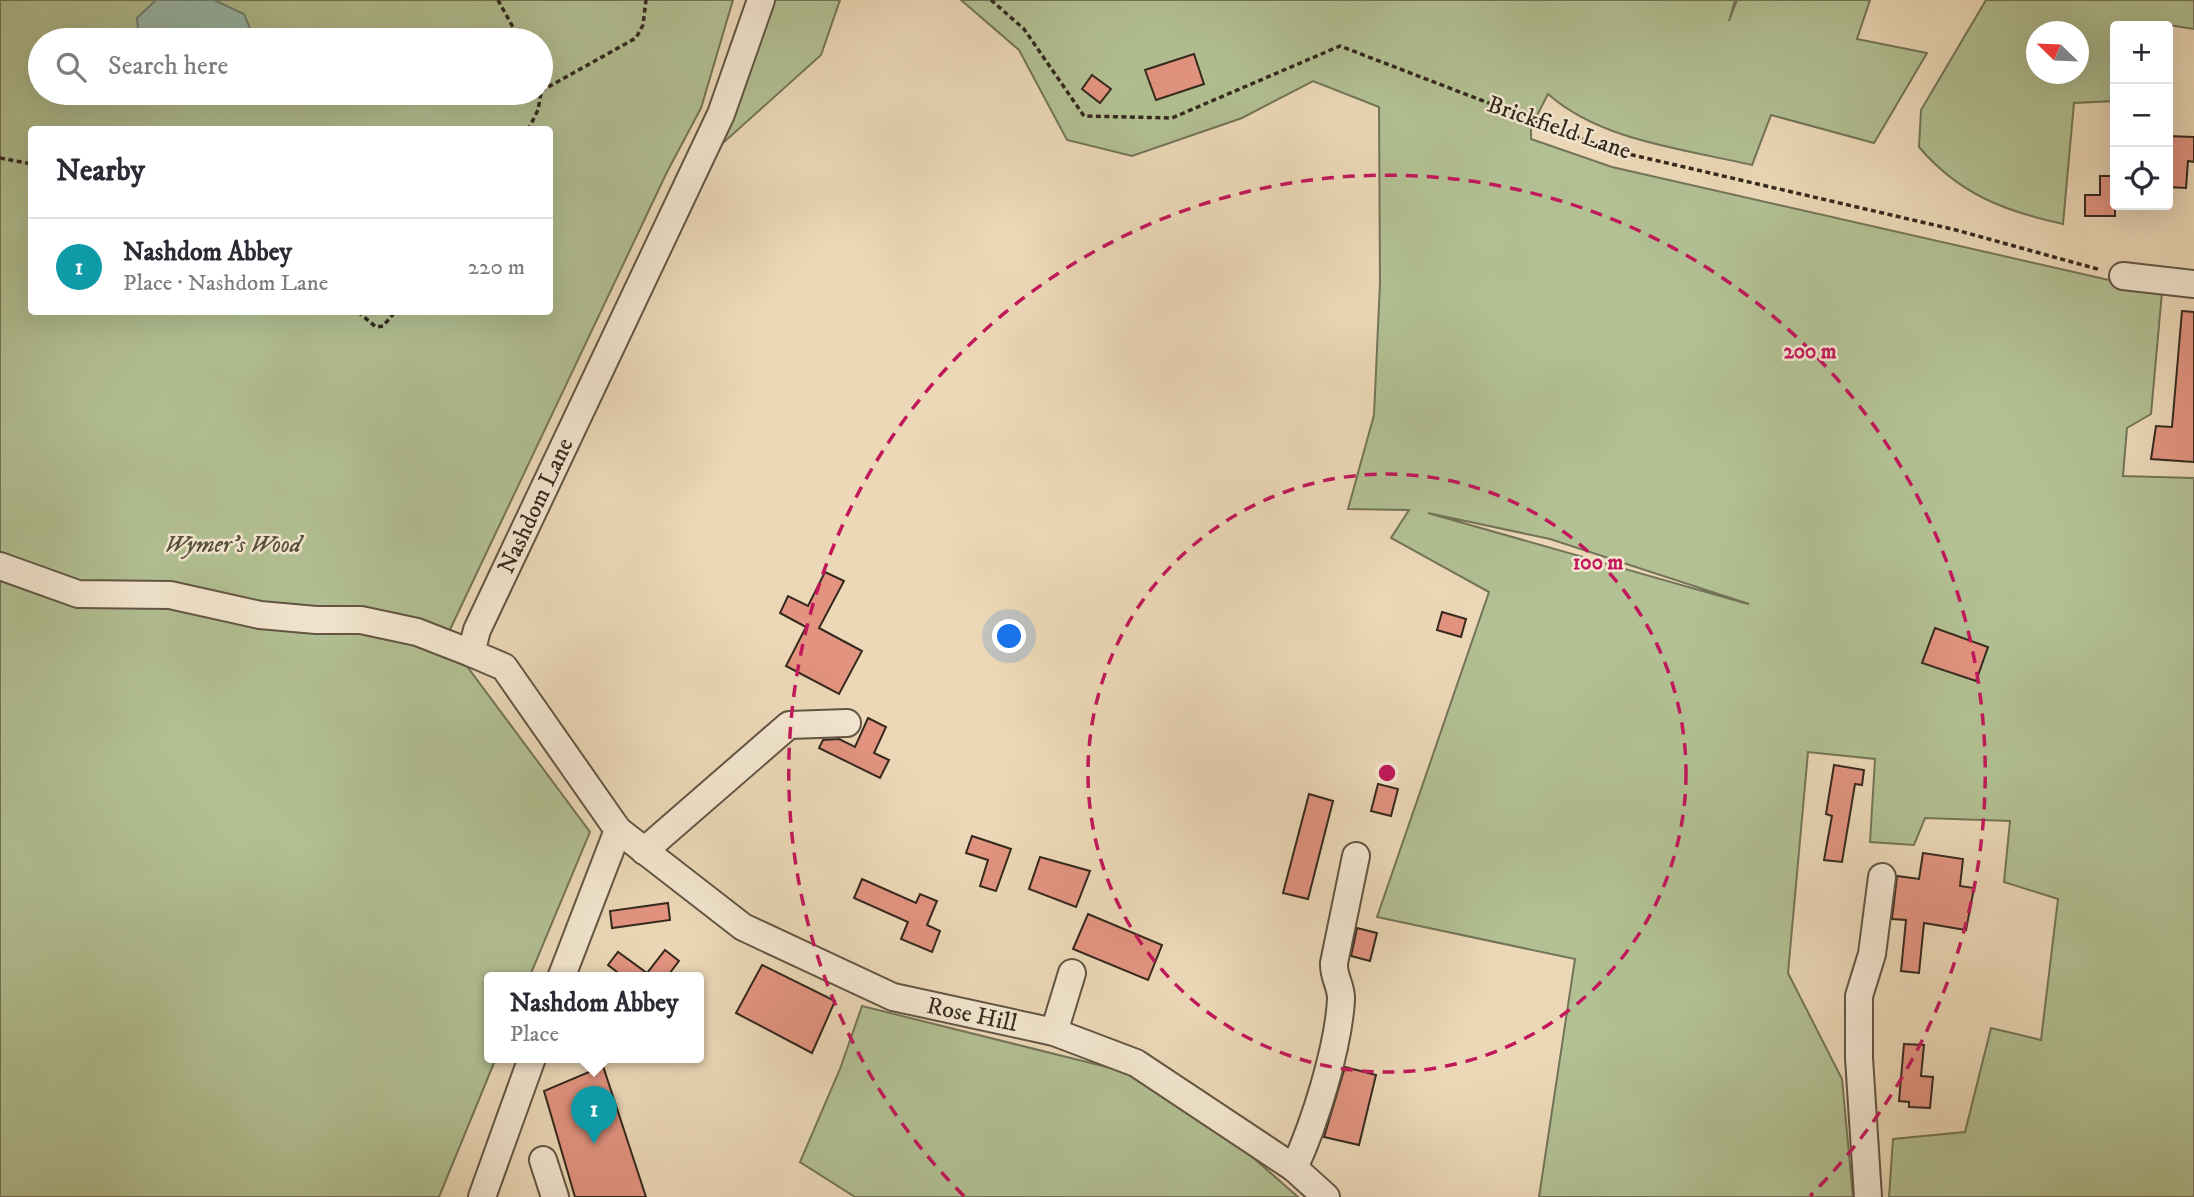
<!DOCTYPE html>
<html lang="en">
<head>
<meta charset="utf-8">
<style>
	:root { --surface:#fff; --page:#f7f7f7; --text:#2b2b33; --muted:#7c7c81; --line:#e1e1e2; --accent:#0b8043 }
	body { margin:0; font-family:"IM FELL DW Pica",serif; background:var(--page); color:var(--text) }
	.controls { position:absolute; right:21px; top:21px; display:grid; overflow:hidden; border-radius:7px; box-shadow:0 7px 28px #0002 }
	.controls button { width:63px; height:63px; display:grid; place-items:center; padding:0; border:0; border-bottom:2px solid var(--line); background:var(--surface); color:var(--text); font:35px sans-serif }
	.compass { position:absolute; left:2026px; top:21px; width:63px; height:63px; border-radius:50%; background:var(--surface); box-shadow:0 7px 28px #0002; rotate:293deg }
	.you { position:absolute; left:1010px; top:637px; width:24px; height:24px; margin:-18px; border:5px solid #fff; border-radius:50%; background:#1a73e8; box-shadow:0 0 0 10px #1a73e833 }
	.badge { display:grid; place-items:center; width:46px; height:46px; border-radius:50%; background:var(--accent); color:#fff; font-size:23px; font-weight:700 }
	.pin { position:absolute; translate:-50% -58px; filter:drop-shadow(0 2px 4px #0008) }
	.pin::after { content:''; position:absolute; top:37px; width:24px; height:21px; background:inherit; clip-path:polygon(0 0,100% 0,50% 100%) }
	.popup { position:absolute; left:484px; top:972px; width:220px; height:91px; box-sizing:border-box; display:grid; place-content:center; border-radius:7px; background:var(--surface); filter:drop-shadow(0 2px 5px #0005); font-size:23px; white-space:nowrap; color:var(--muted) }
	.popup b { font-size:26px; color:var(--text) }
	.popup::after { content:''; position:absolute; left:50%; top:100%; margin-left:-14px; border:14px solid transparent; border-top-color:var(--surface) }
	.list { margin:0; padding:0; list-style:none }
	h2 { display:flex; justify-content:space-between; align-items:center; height:91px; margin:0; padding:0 28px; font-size:30px }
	h2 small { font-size:23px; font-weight:400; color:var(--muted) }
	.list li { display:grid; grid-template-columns:46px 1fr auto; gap:21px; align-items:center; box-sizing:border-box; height:98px; padding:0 28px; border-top:2px solid var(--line) }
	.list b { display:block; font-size:26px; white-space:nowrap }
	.list p { margin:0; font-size:23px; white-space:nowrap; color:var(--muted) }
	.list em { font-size:23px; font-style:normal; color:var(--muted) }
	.icon { flex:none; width:38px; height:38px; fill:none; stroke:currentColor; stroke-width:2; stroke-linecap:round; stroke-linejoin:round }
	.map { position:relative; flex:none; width:2194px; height:1197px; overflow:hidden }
	.search { position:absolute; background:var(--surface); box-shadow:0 7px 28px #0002; left:28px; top:28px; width:525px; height:77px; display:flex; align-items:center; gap:18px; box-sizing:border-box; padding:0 24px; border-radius:38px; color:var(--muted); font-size:26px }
	.panel { position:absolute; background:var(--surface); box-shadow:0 7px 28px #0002; left:28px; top:126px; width:525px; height:189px; border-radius:7px }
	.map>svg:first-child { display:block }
</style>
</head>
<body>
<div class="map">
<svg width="2194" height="1197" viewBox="0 0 2194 1197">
	<rect width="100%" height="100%" fill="#ecd8b7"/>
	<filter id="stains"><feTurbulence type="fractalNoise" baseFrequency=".00286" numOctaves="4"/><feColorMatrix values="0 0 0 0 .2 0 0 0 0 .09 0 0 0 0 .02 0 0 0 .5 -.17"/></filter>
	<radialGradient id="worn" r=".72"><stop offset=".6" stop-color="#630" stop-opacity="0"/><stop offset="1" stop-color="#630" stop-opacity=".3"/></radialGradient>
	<!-- green -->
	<g fill="#b2c093" stroke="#737458" stroke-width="2" fill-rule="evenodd">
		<path d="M0,0H733L701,108L667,172L446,638L590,832L529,978H489V1058H496L439,1197H0ZM40,40H541V93H40ZM32,130H550V312H32Z"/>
		<polygon points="772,0 840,0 821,55 723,143"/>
		<path d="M961,0H1735L1729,21L1737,0H1870L1857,39L1927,53L1874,143L1771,115L1752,165C1684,149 1601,141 1548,94L1531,127V139L1612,167L2162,292L2151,414L2127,428L2123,476L2194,478V1197H1889L1893,1139L1965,1132L1991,1028L2041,1040L2058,899L2004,882L2010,821L1925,818L1914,845L1870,842L1875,759L1808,752L1788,973L1842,1079L1853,1197H1539L1575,959L1377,917L1489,592L1391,538L1409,510L1348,509L1374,415L1380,283L1379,107L1313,81L1242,118L1132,156L1067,140L1019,50ZM1428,513L1550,539L1749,604H1748Z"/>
		<path d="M1986,0H2194V29L2156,23L2155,26H2115V101L2074,103L2063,224C2004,211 1959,194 1919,147L1921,110ZM2036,32H2078V74H2036Z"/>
		<polygon points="862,1006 1135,1074 1248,1153 1298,1197 855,1197 800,1162 840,1069"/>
	</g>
	<!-- water -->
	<polygon fill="#99baad" stroke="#718074" stroke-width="2" points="156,0 214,0 244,14 255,40 139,40 137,18"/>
	<!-- building -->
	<g fill="#e39481" stroke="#34291e" stroke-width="2">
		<polygon points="1194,54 1204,84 1156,100 1145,70"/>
		<polygon points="1092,75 1111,89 1100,103 1082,89"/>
		<polygon points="2168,136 2194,137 2194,162 2188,161 2186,188 2168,187"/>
		<polygon points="2100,176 2115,176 2115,216 2085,216 2085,195 2100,195"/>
		<polygon points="2182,311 2194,312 2194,462 2151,459 2156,426 2172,427"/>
		<polygon points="825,572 844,581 819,628 862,651 839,694 786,666 806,627 780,613 788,596 808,606"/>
		<polygon points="1442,612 1466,619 1461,637 1437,630"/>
		<polygon points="1935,628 1988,647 1976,681 1922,663"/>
		<polygon points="868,718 886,727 874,753 889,760 880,778 819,748 823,740 839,739 855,747"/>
		<polygon points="1834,765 1864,770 1862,785 1855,784 1842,862 1824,860 1832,816 1826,814"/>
		<polygon points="1378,784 1398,789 1391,816 1371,811"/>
		<polygon points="1309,794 1333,801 1308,899 1283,893"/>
		<polygon points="972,836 1011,849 996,891 980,886 988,860 966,853"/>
		<polygon points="1923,853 1963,859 1960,886 1974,888 1966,930 1924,923 1919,973 1901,971 1906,920 1892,919 1897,876 1919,879"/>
		<polygon points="1040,857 1090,871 1076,907 1029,889"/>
		<polygon points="862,879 916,903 920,894 937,901 927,925 940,931 932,952 901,939 908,922 854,898"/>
		<polygon points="668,903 670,920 612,928 610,911"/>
		<polygon points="1088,914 1162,945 1148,980 1073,949"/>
		<polygon points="1357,928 1377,933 1370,961 1351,956"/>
		<polygon points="665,950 679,961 666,978 625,978 608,965 618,952 647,973"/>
		<polygon points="762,965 835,1001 812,1053 736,1013"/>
		<polygon points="1904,1044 1924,1045 1921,1076 1933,1077 1930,1108 1909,1107 1909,1102 1899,1101"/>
		<polygon points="603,1066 646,1197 575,1197 544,1091"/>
		<polygon points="1345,1067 1376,1075 1359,1145 1324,1137"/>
	</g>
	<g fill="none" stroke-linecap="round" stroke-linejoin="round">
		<defs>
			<g id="minor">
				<polyline points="2123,276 2194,284"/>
				<polyline points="0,566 78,594 170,595 260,615 316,620 361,620 417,632 471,653"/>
				<polyline points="618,830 743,927 893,997 1054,1032 1136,1063 1294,1168 1326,1197"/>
				<polyline points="644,851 789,725 847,723"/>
				<polyline points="561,978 618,830 504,667 471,653 477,630 721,114 761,0"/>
				<polyline points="1054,1032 1072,973"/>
				<polyline points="543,1160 555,1197"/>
				<path d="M1294,1168C1315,1123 1338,1049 1341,1000C1342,987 1333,977 1334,963L1356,856"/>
				<polyline points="482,1197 532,1058"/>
				<polyline points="1868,1197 1859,1058 1859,996 1872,954 1882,877"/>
			</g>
		</defs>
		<!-- minor casing -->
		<use href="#minor" stroke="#625544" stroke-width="30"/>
		<!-- path -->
		<g stroke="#34291e" stroke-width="3.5" stroke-dasharray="5 3.5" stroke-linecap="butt">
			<polyline points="498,0 520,40"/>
			<polyline points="991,0 1024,29 1084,116 1172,118 1340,46 1611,150 1956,230 2101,270"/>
			<polyline points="541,91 636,38 643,25 646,0"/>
			<polyline points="528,130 538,110 541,93"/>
			<polyline points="0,158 32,164"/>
			<polyline points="358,312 376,327 383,326 395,312"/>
		</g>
		<!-- minor -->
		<use href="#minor" stroke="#f3e6d0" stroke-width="26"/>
	</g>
	<!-- distance rings -->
	<g fill="none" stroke="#c2185b" stroke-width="3.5" stroke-dasharray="12 9">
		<circle cx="1387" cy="773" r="299"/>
		<path d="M964 1196A598 598 0 1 1 1810 1196"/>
	</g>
	<g text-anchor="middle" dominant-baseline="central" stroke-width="5" stroke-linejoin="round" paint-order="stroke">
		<!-- street labels -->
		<g font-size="24" fill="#34291e" stroke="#f3e6d0">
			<text transform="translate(1559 128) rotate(19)">Brickfield Lane</text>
			<text transform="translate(536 506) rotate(-65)">Nashdom Lane</text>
			<text transform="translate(972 1015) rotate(12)">Rose Hill</text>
		</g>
		<!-- park labels -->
		<g font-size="24" font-style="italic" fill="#544f3b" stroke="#f3e6d0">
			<text x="233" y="545">Wymer's Wood</text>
		</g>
	</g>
	<circle cx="1387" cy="773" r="10" fill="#c2185b" stroke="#f3e6d0" stroke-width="3.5"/>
	<g font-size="21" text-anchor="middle" font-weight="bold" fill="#c2185b" stroke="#f3e6d0" stroke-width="5" stroke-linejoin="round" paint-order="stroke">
		<text x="1810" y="358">200 m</text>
		<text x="1598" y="569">100 m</text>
	</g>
	<rect width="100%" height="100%" filter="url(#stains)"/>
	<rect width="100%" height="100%" fill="url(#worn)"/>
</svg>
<div class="controls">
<button>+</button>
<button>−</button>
<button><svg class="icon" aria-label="locate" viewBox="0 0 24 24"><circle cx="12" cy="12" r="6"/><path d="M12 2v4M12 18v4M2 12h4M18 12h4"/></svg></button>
</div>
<svg class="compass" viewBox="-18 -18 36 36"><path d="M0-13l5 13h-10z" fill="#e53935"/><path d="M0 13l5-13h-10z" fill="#7c7c81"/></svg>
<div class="you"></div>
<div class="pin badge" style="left:594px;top:1144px;background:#0f9aa8">1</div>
<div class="popup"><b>Nashdom Abbey</b>Place</div>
<div class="search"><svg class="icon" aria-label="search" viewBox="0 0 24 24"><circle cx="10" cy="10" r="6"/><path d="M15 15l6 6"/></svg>Search here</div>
<section class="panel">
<h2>Nearby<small></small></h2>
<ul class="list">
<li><span class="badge" style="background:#0f9aa8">1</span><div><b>Nashdom Abbey</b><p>Place · Nashdom Lane</p></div><em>220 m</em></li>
</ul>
</section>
</div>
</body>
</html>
